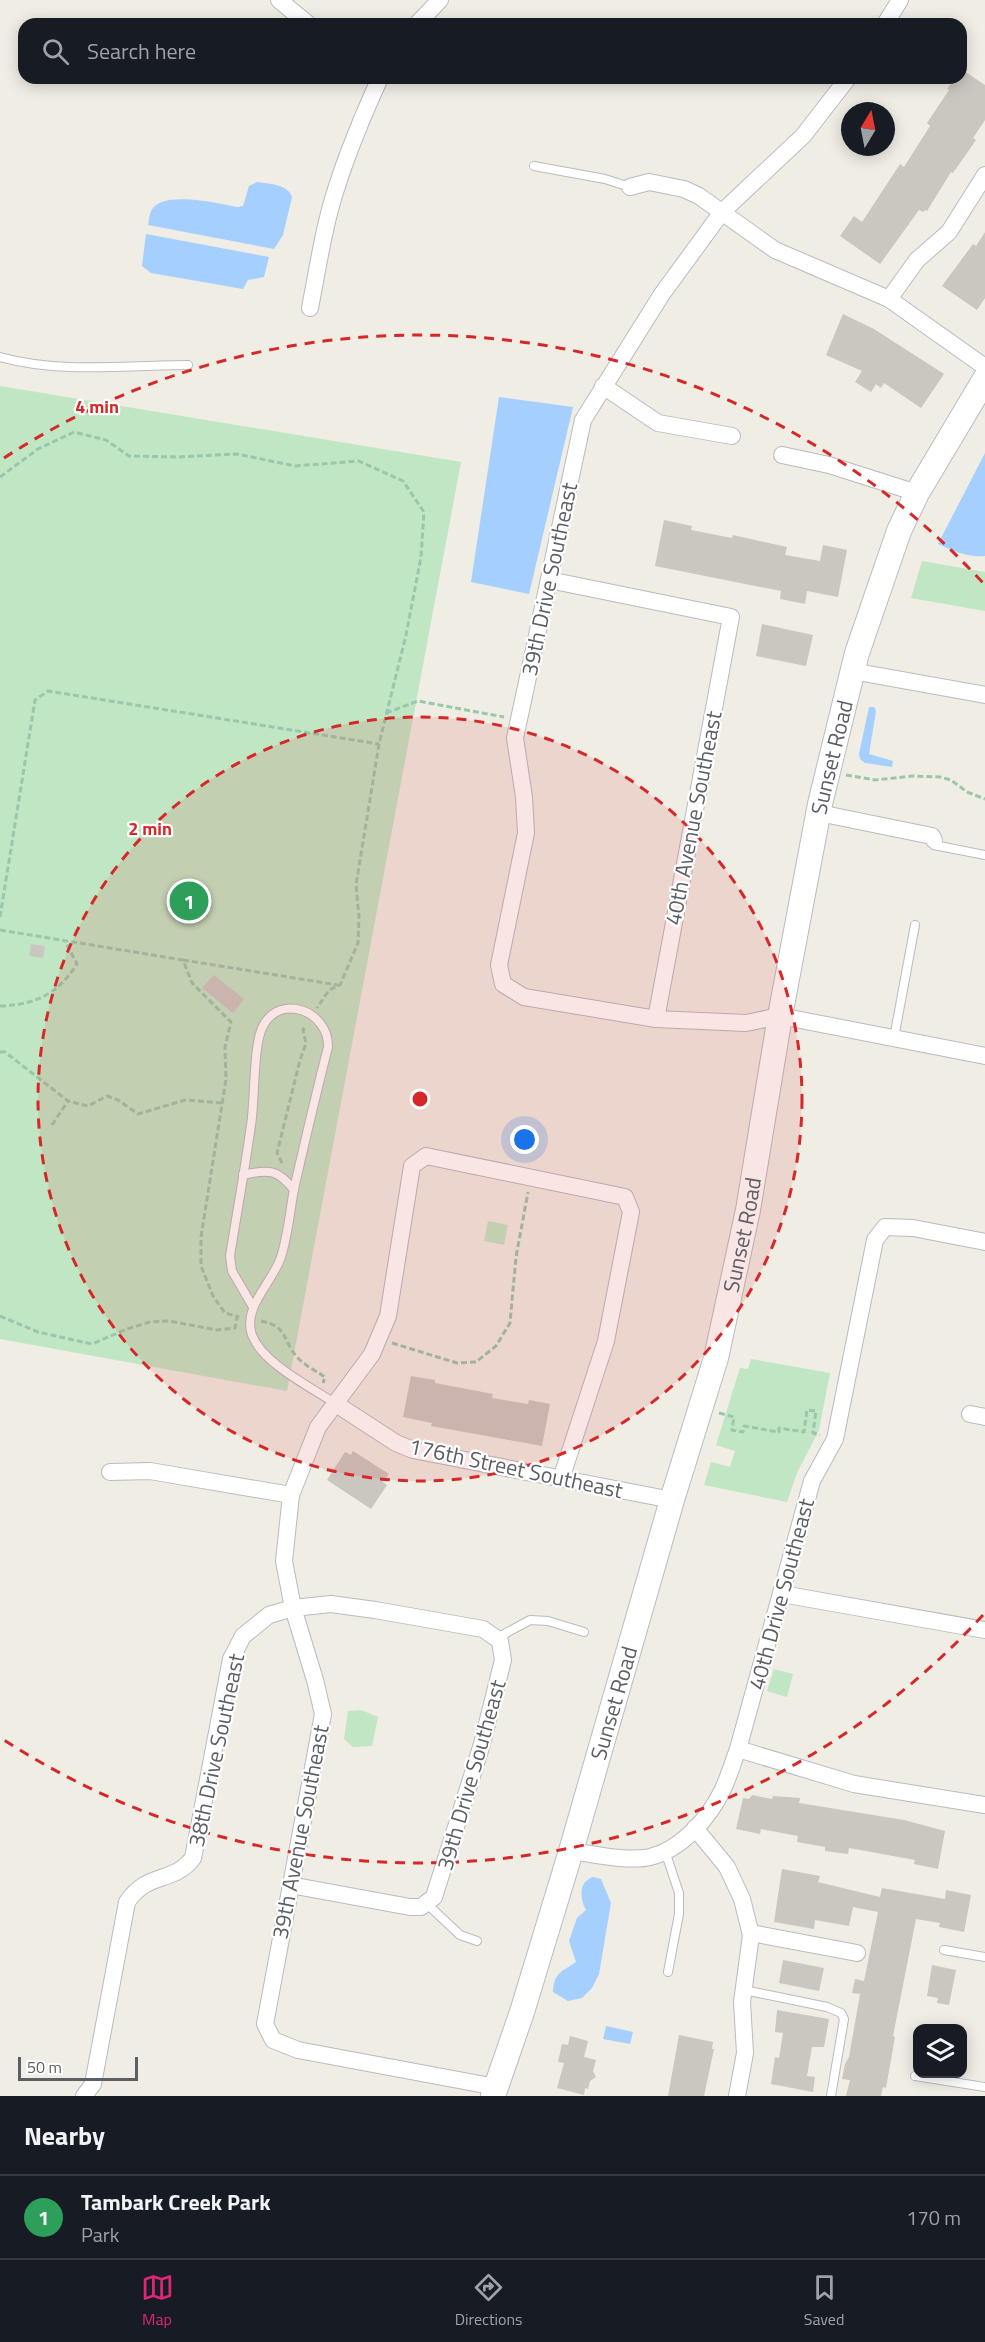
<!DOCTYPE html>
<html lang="en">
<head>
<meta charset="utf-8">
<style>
	:root { --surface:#171b24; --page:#242831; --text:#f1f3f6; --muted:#9ea1a6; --line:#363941; --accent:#db2777 }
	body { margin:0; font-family:"Titillium Web",sans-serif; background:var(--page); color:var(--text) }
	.controls { position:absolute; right:18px; bottom:18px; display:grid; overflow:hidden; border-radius:12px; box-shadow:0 3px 15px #0003 }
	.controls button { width:54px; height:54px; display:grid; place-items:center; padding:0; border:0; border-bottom:2px solid var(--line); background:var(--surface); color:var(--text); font:30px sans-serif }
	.compass { position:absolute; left:841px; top:102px; width:54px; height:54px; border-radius:50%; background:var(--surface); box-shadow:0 3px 15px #0003; rotate:10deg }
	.scale { position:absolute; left:18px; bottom:15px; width:120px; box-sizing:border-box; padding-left:6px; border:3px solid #5c5f65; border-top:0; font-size:16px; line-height:21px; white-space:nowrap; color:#5c5f65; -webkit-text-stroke:4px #fff; paint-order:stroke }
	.you { position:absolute; left:525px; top:1140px; width:21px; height:21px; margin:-15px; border:4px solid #fff; border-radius:50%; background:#1a73e8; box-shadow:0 0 0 9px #1a73e833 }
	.badge { display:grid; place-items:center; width:39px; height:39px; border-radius:50%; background:var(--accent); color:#fff; font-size:20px; font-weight:700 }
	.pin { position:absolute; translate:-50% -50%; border:3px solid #fff; box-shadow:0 2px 6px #0006 }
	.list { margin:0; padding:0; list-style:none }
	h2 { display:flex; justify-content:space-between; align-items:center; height:78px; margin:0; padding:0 24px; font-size:26px }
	h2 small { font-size:20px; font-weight:400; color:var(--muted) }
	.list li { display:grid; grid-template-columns:39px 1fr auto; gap:18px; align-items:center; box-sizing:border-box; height:84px; padding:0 24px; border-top:2px solid var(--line) }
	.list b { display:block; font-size:22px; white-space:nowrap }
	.list p { margin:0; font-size:20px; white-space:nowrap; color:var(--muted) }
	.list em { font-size:20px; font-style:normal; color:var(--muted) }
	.icon { flex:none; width:33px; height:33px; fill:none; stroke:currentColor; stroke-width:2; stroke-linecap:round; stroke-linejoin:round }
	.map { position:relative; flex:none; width:985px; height:2096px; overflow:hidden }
	.search { position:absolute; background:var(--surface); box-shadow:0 3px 15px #0003; left:18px; right:18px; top:18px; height:66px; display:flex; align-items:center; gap:15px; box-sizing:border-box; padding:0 21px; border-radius:18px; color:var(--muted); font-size:22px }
	.sheet { height:162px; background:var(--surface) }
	nav { display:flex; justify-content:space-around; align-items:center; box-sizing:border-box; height:84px; border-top:2px solid var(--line); background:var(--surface); font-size:16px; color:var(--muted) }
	nav a { display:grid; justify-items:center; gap:3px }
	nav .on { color:var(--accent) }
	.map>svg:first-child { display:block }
</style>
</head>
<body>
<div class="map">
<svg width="985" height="2096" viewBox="0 0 985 2096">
	<rect width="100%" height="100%" fill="#efede4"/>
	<!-- green -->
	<g fill="#c1e6c4">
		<polygon points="0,386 461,462 287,1391 0,1339"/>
		<polygon points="922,561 985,572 985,611 911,598"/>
		<polygon points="488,1221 508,1225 504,1245 484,1241"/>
		<polygon points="751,1359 830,1373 819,1430 797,1473 787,1502 704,1485 711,1462 730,1467 735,1451 716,1445 740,1368 748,1369"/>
		<polygon points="774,1669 793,1674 787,1697 767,1691"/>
		<polygon points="361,1710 378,1717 372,1746 353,1747 344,1739 348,1711"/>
	</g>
	<!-- water -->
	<g fill="#a4cffe">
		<path d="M257,182C269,184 288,184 292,197L283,235L274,249L148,225C149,221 149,215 151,211C162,189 220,204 238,207L243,206L249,186Z"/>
		<polygon points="146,234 269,257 264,277 248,280 243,289 151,273 142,266"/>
		<polygon points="499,397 573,407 529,594 471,582"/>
		<path d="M985,453V556C969,558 953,551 938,544Z"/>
		<polygon points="869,707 874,707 876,711 869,754 893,761 892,767 865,763 860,759 859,754"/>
		<path d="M593,1877L601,1879L611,1903L599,1974L592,1988L582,1998L568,2001L553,1992C554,1972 562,1972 576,1962L569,1941L577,1918L586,1910C580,1899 578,1882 593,1877Z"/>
		<polygon points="606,2026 633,2032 630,2044 603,2039"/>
	</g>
	<!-- building -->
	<g fill="#cac7c1">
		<polygon points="961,69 985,85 985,120 973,138 976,140 953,173 951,172 927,211 925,210 923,212 919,210 880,264 840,236 854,216 862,222 900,164 904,167 930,126 927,123 949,90 947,89 955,78 961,78"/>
		<polygon points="985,232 985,298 977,310 942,286 973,244 976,246"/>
		<polygon points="843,314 874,329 944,374 921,408 884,383 881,388 876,384 871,392 855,382 862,371 826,355"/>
		<polygon points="664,520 692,526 691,530 732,538 733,535 787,547 785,555 820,561 823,545 847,550 838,597 807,591 805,604 780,599 781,591 655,566"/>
		<polygon points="762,624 813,635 806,666 756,656"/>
		<polygon points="31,944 45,946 43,958 29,956"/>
		<polygon points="214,975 244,999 233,1013 202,988"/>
		<polygon points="411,1376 435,1380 435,1383 493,1394 492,1398 528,1404 529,1400 550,1404 542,1446 431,1426 432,1423 403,1417"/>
		<polygon points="353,1451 389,1474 383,1482 387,1485 371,1509 327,1480 345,1452 351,1455"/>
		<polygon points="752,1795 772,1799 773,1796 800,1798 799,1803 904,1820 945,1831 938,1869 914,1864 915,1860 849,1848 848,1854 825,1851 825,1847 797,1842 798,1836 761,1829 760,1834 736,1829 743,1798 749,1799"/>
		<polygon points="782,1869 820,1876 818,1882 880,1897 882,1888 945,1899 946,1890 971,1895 964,1932 939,1927 940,1923 916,1919 893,2036 895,2037 886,2088 883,2087 881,2096 846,2096 850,2080 842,2079 845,2064 849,2057 860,1994 852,1993 855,1979 864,1981 878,1912 853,1907 849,1926 815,1920 814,1929 774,1922"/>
		<polygon points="783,1960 824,1968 819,1991 779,1983"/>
		<polygon points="932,1965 956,1970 949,2005 937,2003 938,1998 927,1996"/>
		<polygon points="777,2010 829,2019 824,2047 812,2047 807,2076 815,2077 813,2092 771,2084 775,2057 779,2058 783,2033 775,2032"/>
		<polygon points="679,2035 713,2042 712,2049 714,2049 704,2096 668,2096"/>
		<polygon points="570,2036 588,2041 584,2057 596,2060 593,2071 596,2077 590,2081 588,2089 585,2088 584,2095 557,2088 564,2063 558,2062 562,2044 568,2045"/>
	</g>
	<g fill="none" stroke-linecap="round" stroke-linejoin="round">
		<defs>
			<g id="lane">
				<polyline points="534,166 605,179 630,187"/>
				<path d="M0,357C62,374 125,365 188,365"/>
				<polyline points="934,841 934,845 985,855"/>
				<polyline points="894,1038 915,925"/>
				<path d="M243,1175C268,1169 278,1169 294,1190"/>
				<path d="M253,1307L232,1271L230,1256C237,1212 245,1169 251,1125C255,1101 253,1044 263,1026C281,992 329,1012 328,1047C316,1094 305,1141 294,1189C290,1211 288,1235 281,1257C273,1282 242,1307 252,1335C263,1364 311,1387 336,1404"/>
				<polyline points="497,1638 530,1620 548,1621 584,1632"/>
				<polyline points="665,1851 679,1893 679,1914 668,1972"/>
				<polyline points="427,1904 460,1935 477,1941"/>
				<polyline points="944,1950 985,1957"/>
				<polyline points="744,1990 827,2007 841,2013 844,2019 831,2096"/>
				<polyline points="915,2076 985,2087"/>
			</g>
			<g id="street">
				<polyline points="279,0 308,24"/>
				<polyline points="417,24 440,0"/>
				<polyline points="885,24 900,0"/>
				<polyline points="848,78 803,136 722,212 662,294 583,420 515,738 524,797 526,833 499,965 503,984 524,997 656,1019 746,1023 780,1016 985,1056"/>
				<polyline points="630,187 649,182 684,189 699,196 775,250 889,299 985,367"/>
				<polyline points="889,299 917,260 949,232 985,175"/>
				<path d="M310,308C318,267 324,225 337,186C349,149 364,113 380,78"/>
				<polyline points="603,386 658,423 732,436"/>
				<polyline points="782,455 829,465 917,493"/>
				<polyline points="549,580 731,617 656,1019"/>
				<polyline points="852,671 985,695"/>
				<polyline points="819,813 932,836 934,840"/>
				<polyline points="336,1404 396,1443 413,1450 672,1500"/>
				<polyline points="970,1414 985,1417"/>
				<polyline points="110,1472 150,1471 291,1495"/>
				<polyline points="782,1594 985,1630"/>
				<polyline points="738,1749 854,1784 985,1805"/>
				<polyline points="695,1828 727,1867 742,1899 751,1935 742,2002 745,2053 737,2096"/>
				<path d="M571,1851C593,1854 629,1862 650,1857C681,1850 710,1817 723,1789C729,1776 733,1762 738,1749L812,1481L835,1439L875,1240L885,1227L913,1228L985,1242"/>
				<polyline points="751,1933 857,1953"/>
				<polyline points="496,2087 298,2050 273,2040 265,2024 323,1714 315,1680 293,1608 284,1561 291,1495 318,1427 372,1354 388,1316 412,1166 426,1156 625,1197 631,1212 606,1341 561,1479"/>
				<path d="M84,2096L93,2084L127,1902C148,1871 173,1884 193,1858L231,1659L243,1636L269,1615L293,1608L331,1604L375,1610L483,1629L500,1641L503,1660L482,1744L434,1897L421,1907H410L290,1885"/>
			</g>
			<g id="secondary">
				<path id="s1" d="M493,2096L522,2012L571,1851L672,1500L716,1358L748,1210L780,1016L820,804L857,653L899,531L917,493L985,379"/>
			</g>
		</defs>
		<!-- lane casing -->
		<use href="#lane" stroke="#b9bbc0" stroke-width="10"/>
		<!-- street casing -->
		<use href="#street" stroke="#b9bbc0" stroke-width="18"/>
		<!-- secondary casing -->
		<use href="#secondary" stroke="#babcc2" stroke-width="26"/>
		<!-- path -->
		<g stroke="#9ac7ab" stroke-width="3" stroke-dasharray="6 3" stroke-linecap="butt">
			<polyline points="0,477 38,449 74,432 106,440 129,456 177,457 237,454 295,466 359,461 403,481 424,512 421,557 406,635 379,744 356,885 359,917 358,943 340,985 329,990 317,1008"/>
			<polyline points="386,713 418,701 504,717"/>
			<polyline points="846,775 875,780 913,776 940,777 951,780 967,792 985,799"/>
			<polyline points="0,917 35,700 48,691 379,744"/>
			<polyline points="0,930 183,960 192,983 231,1022 225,1047 226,1079 201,1237 201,1266 213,1296 225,1313 239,1317"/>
			<polyline points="183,960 338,985"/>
			<path d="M0,1006C35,1005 58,994 77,964L65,941"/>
			<polyline points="0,1052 5,1052 68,1101 88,1106 107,1096 118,1100 138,1114 185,1100 223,1103"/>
			<polyline points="52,1125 68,1101"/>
			<polyline points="282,1163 277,1153 300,1060 306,1043 303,1030 305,1026"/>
			<polyline points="0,1316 38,1332 92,1344 127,1329 150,1322 169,1321 217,1330 235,1328 237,1317"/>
			<path d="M261,1321C288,1326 282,1340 297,1357C304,1365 316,1371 325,1377L323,1383"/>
			<polyline points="392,1343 457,1363 476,1362 496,1346 510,1323 516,1257 528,1192"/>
			<polyline points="719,1413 734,1417 732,1430 743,1432 744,1426 779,1432 779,1428 804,1432 807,1410 816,1411 813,1433 820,1435"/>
		</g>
		<!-- lane -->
		<use href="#lane" stroke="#fff" stroke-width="8"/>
		<!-- street -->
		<use href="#street" stroke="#fff" stroke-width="16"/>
		<!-- secondary -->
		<use href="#secondary" stroke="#fff" stroke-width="24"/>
	</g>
	<!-- distance rings -->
	<circle cx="420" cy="1099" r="382" fill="#d62828" fill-opacity=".12"/>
	<g fill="none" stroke="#d62828" stroke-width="3" stroke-dasharray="10 8">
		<circle cx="420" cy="1099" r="382"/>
		<path d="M983 1615A764 764 0 0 1 4 1740M4 458A764 764 0 0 1 983 583"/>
	</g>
	<g text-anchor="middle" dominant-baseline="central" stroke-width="4.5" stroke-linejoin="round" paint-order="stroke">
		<!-- street labels -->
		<g font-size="22" fill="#5c5f65" stroke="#fff">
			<text transform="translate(549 579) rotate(-78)">39th Drive Southeast</text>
			<text stroke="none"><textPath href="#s1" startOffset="1383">Sunset Road</textPath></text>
			<text transform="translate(693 818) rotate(-79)">40th Avenue Southeast</text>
			<text stroke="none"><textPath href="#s1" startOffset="897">Sunset Road</textPath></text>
			<text transform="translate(516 1468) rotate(12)">176th Street Southeast</text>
			<text transform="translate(781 1594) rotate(-75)">40th Drive Southeast</text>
			<text stroke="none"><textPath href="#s1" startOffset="411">Sunset Road</textPath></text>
			<text transform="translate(216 1750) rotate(-78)">38th Drive Southeast</text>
			<text transform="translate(471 1775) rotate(-74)">39th Drive Southeast</text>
			<text transform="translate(300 1832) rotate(-79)">39th Avenue Southeast</text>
		</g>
	</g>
	<circle cx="420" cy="1099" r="9" fill="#d62828" stroke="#fff" stroke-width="3"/>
	<g font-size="18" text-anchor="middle" font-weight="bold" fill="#d62828" stroke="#fff" stroke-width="4.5" stroke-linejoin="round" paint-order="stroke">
		<text x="97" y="413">4 min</text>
		<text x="150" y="835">2 min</text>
	</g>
</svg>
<div class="controls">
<button><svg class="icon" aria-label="layers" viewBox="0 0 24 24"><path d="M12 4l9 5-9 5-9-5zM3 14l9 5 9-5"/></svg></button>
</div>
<svg class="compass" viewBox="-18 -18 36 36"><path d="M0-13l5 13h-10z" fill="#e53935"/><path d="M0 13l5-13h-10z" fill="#9ea1a6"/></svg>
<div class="scale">50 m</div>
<div class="you"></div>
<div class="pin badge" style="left:189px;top:901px;background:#2e9e5b">1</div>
<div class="search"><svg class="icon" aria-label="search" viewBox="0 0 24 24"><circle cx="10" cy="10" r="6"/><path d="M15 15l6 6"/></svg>Search here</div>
</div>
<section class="sheet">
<h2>Nearby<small></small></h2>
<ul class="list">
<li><span class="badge" style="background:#2e9e5b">1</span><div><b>Tambark Creek Park</b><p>Park</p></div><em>170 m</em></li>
</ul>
</section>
<nav>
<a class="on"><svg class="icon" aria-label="map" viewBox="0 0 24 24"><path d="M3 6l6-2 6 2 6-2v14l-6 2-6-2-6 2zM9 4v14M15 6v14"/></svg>Map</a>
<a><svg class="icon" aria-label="directions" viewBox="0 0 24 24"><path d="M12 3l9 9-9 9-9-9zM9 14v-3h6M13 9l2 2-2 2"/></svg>Directions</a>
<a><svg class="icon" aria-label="saved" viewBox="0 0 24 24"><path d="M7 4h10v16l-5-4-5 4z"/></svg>Saved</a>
</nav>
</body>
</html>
